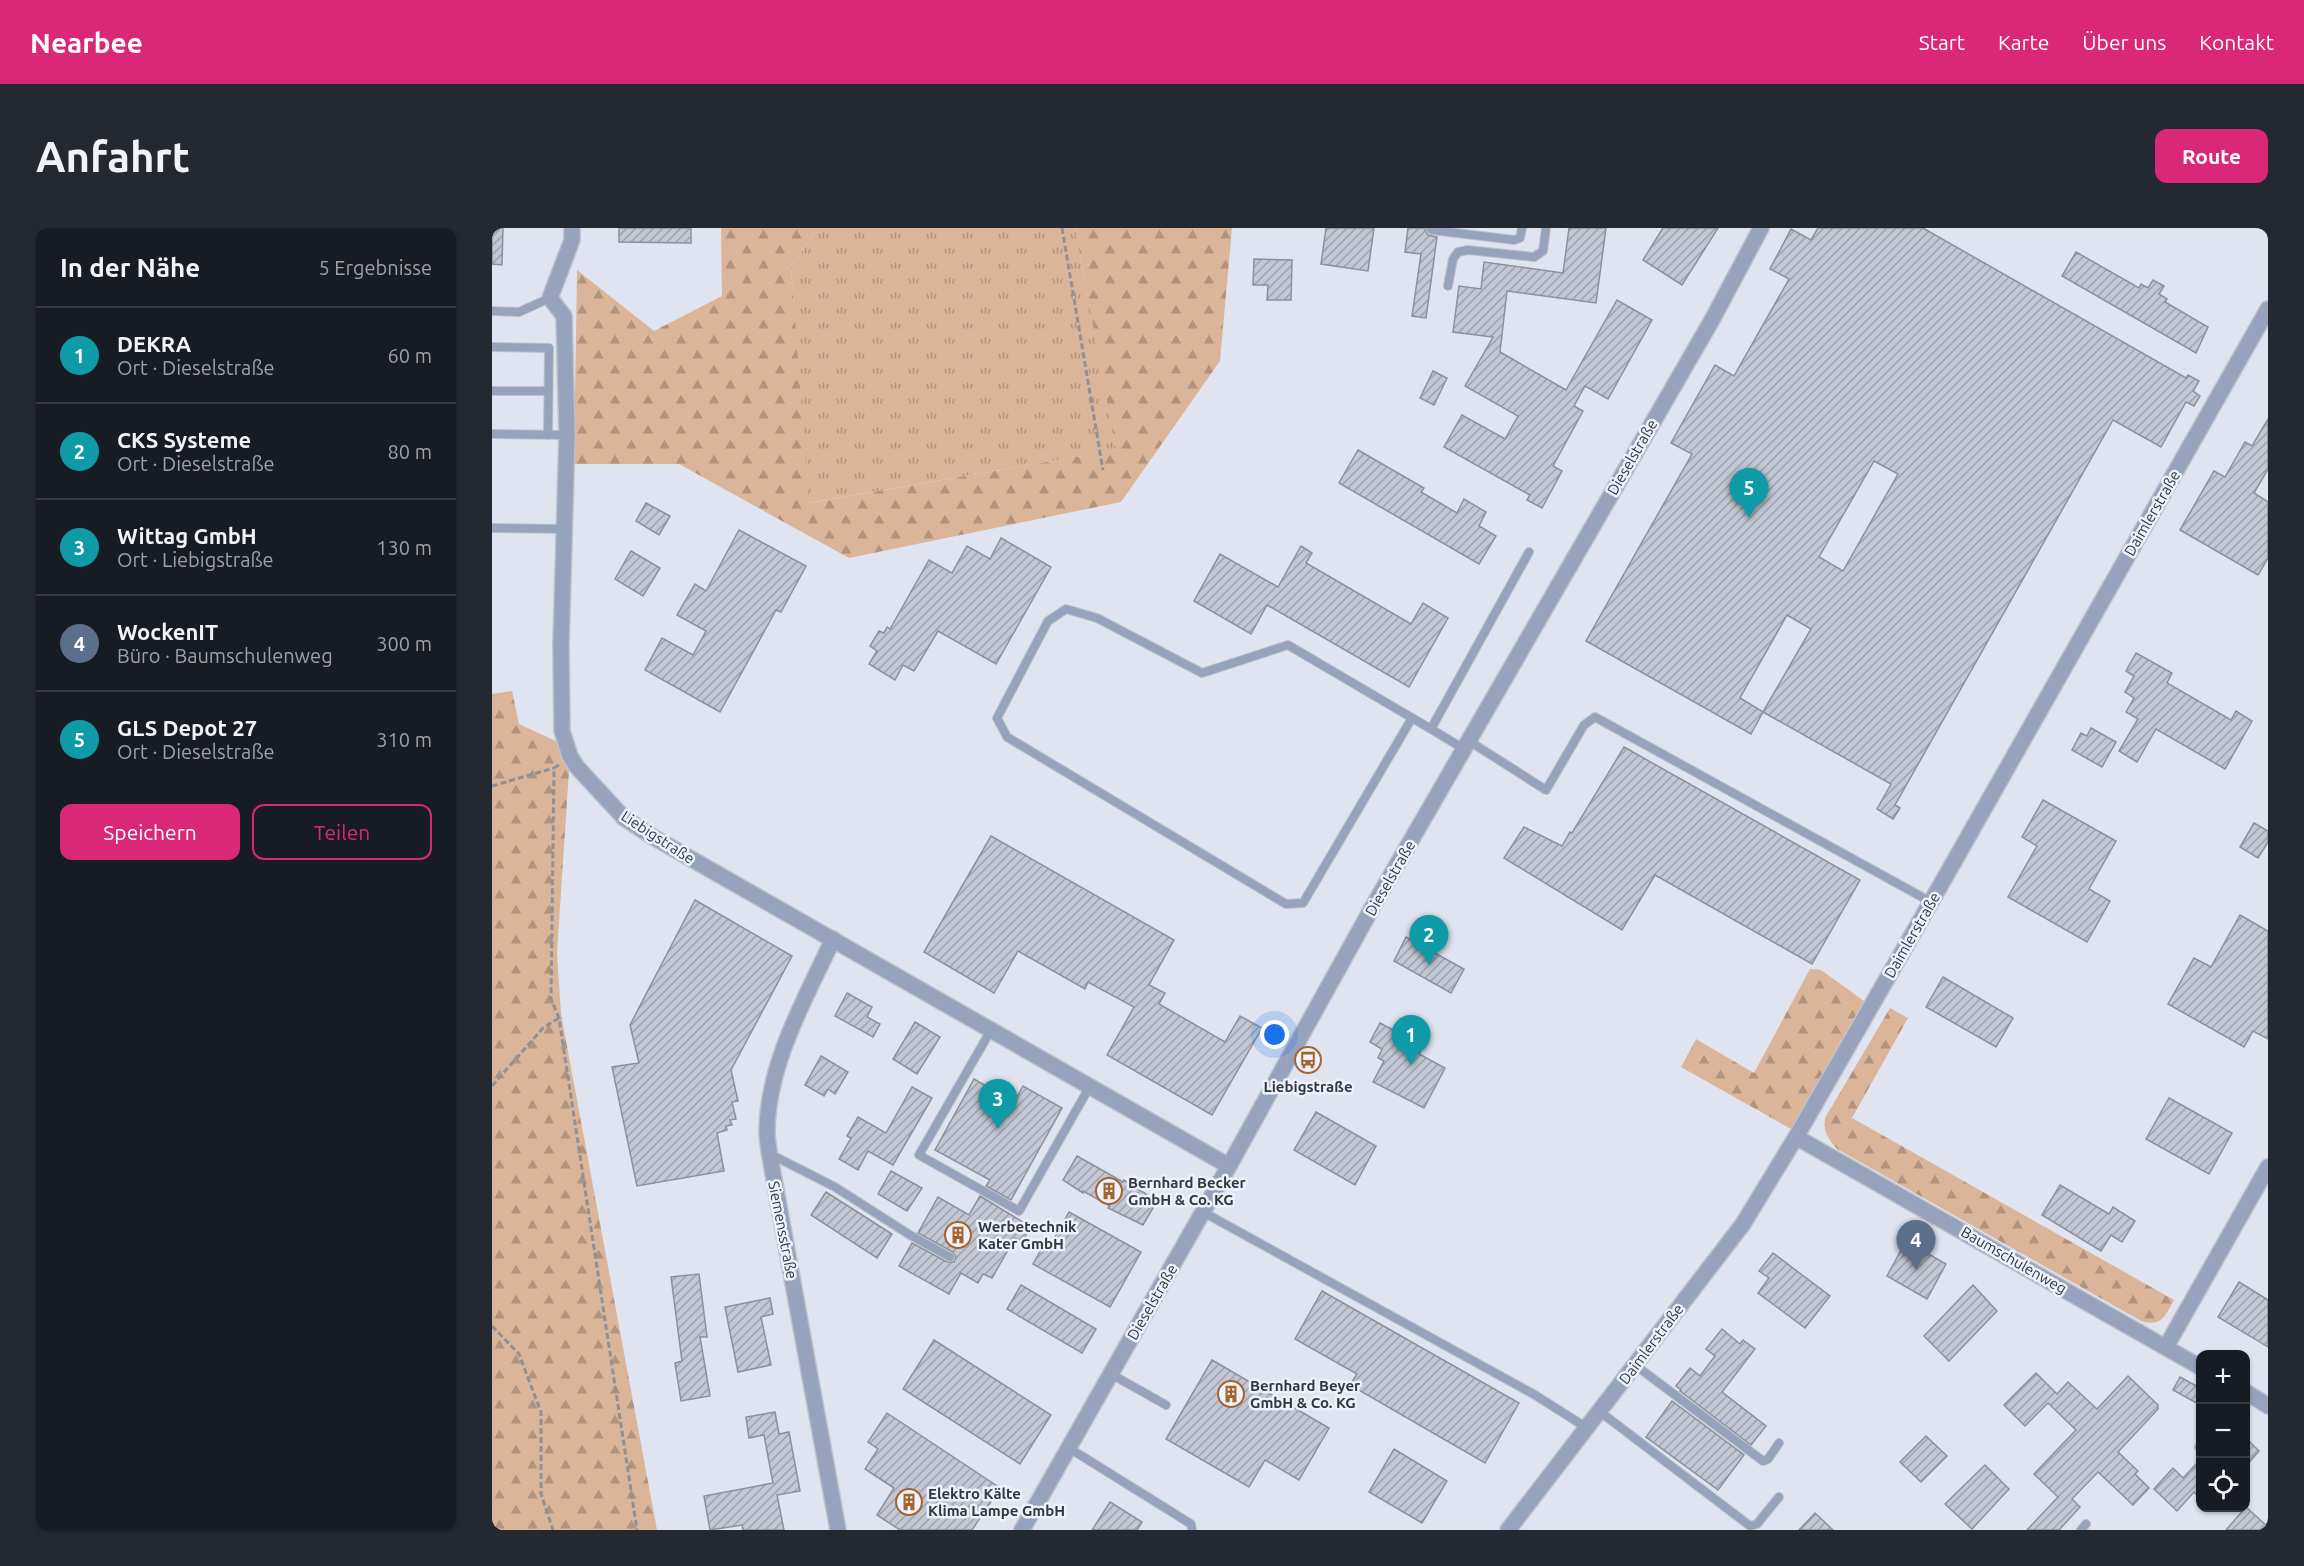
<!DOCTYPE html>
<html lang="de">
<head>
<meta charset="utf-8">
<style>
	:root { --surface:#171b24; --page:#242831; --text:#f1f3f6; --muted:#9ea1a6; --line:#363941; --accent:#db2777 }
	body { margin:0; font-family:Ubuntu,sans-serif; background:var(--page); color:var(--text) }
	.controls { position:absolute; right:18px; bottom:18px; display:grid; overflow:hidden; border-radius:12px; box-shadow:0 2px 4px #0004 }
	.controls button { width:54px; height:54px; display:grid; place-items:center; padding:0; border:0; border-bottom:2px solid var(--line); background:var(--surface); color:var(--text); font:30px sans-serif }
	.you { position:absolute; left:783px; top:807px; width:21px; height:21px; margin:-15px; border:4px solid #fff; border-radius:50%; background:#1a73e8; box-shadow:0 0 0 9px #1a73e833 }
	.badge { display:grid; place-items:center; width:39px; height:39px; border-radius:50%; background:var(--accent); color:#fff; font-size:20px; font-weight:700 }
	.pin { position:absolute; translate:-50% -50px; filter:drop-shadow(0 2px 3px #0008) }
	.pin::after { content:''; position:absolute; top:32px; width:21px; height:18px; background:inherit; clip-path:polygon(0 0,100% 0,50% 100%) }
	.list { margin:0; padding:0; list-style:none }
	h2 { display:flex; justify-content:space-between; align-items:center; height:78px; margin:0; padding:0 24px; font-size:26px }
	h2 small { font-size:20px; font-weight:400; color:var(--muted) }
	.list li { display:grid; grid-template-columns:39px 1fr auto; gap:18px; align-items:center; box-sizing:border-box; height:96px; padding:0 24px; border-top:2px solid var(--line) }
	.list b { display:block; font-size:22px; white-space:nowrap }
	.list p { margin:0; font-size:20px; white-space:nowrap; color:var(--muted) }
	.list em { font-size:20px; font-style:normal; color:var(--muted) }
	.actions { display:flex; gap:12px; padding:18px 24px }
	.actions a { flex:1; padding:14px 0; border:2px solid var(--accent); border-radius:12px; text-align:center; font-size:21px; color:var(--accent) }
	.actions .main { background:var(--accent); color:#fff }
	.icon { flex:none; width:33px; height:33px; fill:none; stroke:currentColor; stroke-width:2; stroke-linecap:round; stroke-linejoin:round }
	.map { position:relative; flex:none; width:1776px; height:1302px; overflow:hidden; border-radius:12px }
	header { display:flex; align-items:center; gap:36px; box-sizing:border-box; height:84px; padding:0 30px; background:var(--accent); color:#fff }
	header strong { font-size:28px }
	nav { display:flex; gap:33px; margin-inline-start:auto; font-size:21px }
	.intro { display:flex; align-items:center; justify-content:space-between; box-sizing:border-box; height:144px; padding:0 36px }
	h1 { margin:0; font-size:42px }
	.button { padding:15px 27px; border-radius:12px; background:var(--accent); color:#fff; font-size:21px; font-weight:700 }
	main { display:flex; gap:36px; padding:0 36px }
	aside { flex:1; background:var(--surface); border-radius:12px; box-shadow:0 2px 4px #0004 }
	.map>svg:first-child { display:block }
</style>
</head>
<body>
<header>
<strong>Nearbee</strong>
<nav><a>Start</a><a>Karte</a><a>Über uns</a><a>Kontakt</a></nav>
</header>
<div class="intro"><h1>Anfahrt</h1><a class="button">Route</a></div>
<main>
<aside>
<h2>In der Nähe<small>5 Ergebnisse</small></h2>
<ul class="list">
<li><span class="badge" style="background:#0f9aa8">1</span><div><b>DEKRA</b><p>Ort · Dieselstraße</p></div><em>60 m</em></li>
<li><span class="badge" style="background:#0f9aa8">2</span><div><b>CKS Systeme</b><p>Ort · Dieselstraße</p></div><em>80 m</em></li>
<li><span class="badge" style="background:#0f9aa8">3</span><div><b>Wittag GmbH</b><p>Ort · Liebigstraße</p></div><em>130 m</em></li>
<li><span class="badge" style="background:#5c6f8a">4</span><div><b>WockenIT</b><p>Büro · Baumschulenweg</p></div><em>300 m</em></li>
<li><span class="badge" style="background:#0f9aa8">5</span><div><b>GLS Depot 27</b><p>Ort · Dieselstraße</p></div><em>310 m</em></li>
</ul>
<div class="actions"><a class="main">Speichern</a><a>Teilen</a></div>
</aside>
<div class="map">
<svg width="1776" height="1302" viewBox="0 0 1776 1302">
	<defs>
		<pattern id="grass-tufts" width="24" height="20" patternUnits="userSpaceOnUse" patternTransform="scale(1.5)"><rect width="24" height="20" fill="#dbb599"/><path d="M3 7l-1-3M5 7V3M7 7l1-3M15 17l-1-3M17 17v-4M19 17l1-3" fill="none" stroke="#b2947e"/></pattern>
		<pattern id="forest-firs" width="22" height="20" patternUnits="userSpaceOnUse" patternTransform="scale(1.5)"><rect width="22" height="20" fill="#dbb599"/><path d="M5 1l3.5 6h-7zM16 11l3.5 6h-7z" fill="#b2947e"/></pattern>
		<pattern id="building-hatch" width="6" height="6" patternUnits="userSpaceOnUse" patternTransform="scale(1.5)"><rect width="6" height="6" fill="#c2c7d3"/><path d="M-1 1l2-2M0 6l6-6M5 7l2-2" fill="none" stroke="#9ea2ac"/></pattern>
	</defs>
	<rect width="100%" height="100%" fill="#dfe4f0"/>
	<!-- grass -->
	<polygon fill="url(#grass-tufts)" points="325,0 583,0 625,222 316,275 299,39"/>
	<!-- forest -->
	<g fill="url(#forest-firs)">
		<polygon points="229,0 325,0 299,39 317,275 624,222 583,0 740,0 728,133 629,274 357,330 187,236 82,236 85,42 162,103 230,68"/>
		<polygon points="20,463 27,496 66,514 78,528 65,724 69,786 165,1302 0,1302 0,466"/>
		<polygon points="1318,741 1329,742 1372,773 1299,901 1189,839 1204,811 1262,845"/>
		<path d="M1398,780L1416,790L1360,890L1682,1072C1673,1088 1670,1099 1649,1093L1345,921C1336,911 1331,904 1333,890Z"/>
	</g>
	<!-- building -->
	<g fill="url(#building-hatch)" stroke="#8b909b" stroke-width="1.5" fill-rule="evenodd">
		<polygon points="0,0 11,0 10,37 0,36"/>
		<polygon points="127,0 199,0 199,15 127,14"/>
		<polygon points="834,0 882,0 876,43 829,36"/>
		<polygon points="916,0 932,0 936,7 945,9 934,90 920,88 929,26 913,24"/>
		<polygon points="1077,0 1114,0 1104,75 1015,63 1008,124 1074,162 1125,72 1160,92 1116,171 1093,158 1082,178 1091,183 1061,238 1070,243 1050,280 1035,272 1038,267 952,219 970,187 1013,211 1026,188 973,158 1001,109 961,104 967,58 989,61 992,34 1071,45"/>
		<polygon points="1171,0 1226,0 1190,57 1151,32"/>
		<path d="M1326,0H1431L1694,150L1696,147L1707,153L1701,163L1708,168L1702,178L1694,174L1669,219L1621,192L1403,577L1408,580L1401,591L1385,581L1399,556L1271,484L1259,506L1094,413L1200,226L1179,215L1223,137L1242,148L1297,51L1278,41L1299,1L1319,12ZM1382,233L1406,246L1351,343L1327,329ZM1295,387L1319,401L1271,484L1248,470Z"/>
		<polygon points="1584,24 1647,60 1649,56 1656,60 1661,52 1672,58 1667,66 1675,71 1673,74 1716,99 1704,125 1570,48"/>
		<polygon points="762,31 800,32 799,72 775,72 776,57 761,57"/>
		<polygon points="941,143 955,150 942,177 928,170"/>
		<polygon points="1776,191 1776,241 1762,265 1776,274 1776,330 1766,347 1688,302 1722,243 1733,249 1753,214 1760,218"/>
		<polygon points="866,222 932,260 929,264 965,285 972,271 994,284 987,298 1004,308 987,336 847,255"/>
		<polygon points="154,275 178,288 167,307 144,293"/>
		<polygon points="247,302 314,338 289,384 284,382 228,484 153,442 170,410 201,427 214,403 185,387 203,356 214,363"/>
		<polygon points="509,310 559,339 504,436 446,403 422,443 411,437 403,452 377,436 385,423 378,418 387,403 392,405 395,399 398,401 437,332 460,345 475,318 498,331"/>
		<polygon points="809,318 820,325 814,335 919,396 931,375 956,390 917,459 775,377 759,406 702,373 728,326 786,359"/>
		<polygon points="139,323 168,340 151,368 123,351"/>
		<polygon points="1644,425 1680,445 1675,455 1739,492 1744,483 1760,493 1733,541 1664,501 1645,534 1627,523 1646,491 1634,484 1642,470 1633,464 1642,448 1634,443"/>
		<polygon points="1599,500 1624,514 1610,539 1580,522 1589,505 1595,508"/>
		<polygon points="1132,519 1368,652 1320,736 1163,647 1130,702 1012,630 1032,599 1070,618 1078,604 1080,605"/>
		<polygon points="1551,572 1624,613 1597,661 1618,673 1595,714 1516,669 1545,618 1530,609"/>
		<polygon points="1762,595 1776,603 1776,614 1766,630 1748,619"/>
		<polygon points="499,608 682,712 657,757 673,765 667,776 733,814 748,788 770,800 720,887 615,827 642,779 596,754 593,761 526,723 502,765 432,724"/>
		<polygon points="203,672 300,728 239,842 246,873 240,874 244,891 238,892 240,897 234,898 235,902 225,905 232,943 145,958 120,839 147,835 138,797"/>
		<polygon points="1748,687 1776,703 1776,811 1761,803 1752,819 1676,776 1702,730 1719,739"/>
		<polygon points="914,709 972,741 959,765 902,733"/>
		<polygon points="1451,749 1521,790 1504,819 1434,779"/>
		<polygon points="355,765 380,779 375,789 388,796 381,809 343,788"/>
		<polygon points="423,794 448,809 425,846 401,831"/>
		<polygon points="888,795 931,818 927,826 953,840 932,880 881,854 892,833 886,830 890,821 878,814"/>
		<polygon points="329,828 356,844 343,866 336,861 332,868 313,857"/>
		<polygon points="482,851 522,874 531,858 570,880 519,972 494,958 498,952 443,922"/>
		<polygon points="420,859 440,870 401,937 376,923 366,942 347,931 359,910 355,908 366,889 394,905"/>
		<polygon points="1677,870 1740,905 1717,946 1654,911"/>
		<polygon points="824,884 884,918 863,957 802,922"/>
		<polygon points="585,928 631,954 632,952 665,973 651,997 616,980 618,978 591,963 591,965 571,952"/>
		<polygon points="399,943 430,960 415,983 386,966"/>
		<polygon points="1568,957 1617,986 1621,979 1643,993 1630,1014 1619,1007 1609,1023 1550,987"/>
		<polygon points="334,964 400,1006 385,1030 319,987"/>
		<polygon points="488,968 539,999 530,1014 523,1010 500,1050 491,1046 486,1055 469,1045 457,1066 407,1038 420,1015 455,1034 462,1034 464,1029 461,1024 426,1005 446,969 477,987"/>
		<polygon points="577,984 649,1024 618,1079 541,1036 550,1020 555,1023"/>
		<polygon points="1414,1013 1454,1036 1435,1071 1395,1048"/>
		<polygon points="1281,1025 1338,1068 1313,1100 1266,1065 1277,1050 1267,1043"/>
		<polygon points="207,1046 215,1109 208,1109 218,1168 189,1173 183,1135 190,1133 179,1049"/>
		<polygon points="1747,1054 1776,1072 1776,1119 1726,1089"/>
		<polygon points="529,1057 604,1101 590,1125 515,1081"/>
		<polygon points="1481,1057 1505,1083 1457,1133 1432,1108"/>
		<polygon points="830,1063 1027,1175 993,1235 858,1157 865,1146 803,1111"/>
		<polygon points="278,1070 281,1086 269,1089 279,1137 246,1144 233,1079"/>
		<polygon points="1230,1101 1248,1116 1251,1112 1263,1121 1230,1164 1274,1198 1259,1217 1188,1163 1189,1162 1184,1158 1198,1140 1208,1148 1223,1128 1214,1121"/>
		<polygon points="442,1112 559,1187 528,1236 411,1161"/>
		<polygon points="720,1132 837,1200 807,1252 773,1232 757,1259 674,1211"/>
		<polygon points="1544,1145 1565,1166 1576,1154 1605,1181 1636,1148 1666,1177 1666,1181 1626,1224 1646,1243 1643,1246 1657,1260 1641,1277 1606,1244 1580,1271 1588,1279 1567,1302 1535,1302 1566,1269 1542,1246 1584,1202 1556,1175 1533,1198 1512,1177"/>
		<polygon points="1688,1149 1708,1160 1708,1177 1681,1162"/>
		<polygon points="1180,1173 1252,1227 1226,1262 1154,1209"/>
		<polygon points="283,1184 287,1206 297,1204 308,1263 285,1267 292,1302 251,1302 250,1297 218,1302 212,1268 281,1255 272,1207 257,1210 254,1189"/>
		<polygon points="395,1185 508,1260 480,1302 408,1302 385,1287 402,1260 373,1241 386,1221 376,1214"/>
		<polygon points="1434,1208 1455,1228 1429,1254 1408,1234"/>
		<polygon points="1754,1210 1767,1223 1754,1238"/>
		<polygon points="902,1221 955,1253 930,1295 877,1264"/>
		<polygon points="1708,1232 1708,1270 1702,1264 1685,1283 1662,1261 1681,1240 1691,1250"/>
		<polygon points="1493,1237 1517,1261 1480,1301 1453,1276"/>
		<polygon points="618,1274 650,1294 645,1302 600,1302"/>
		<polygon points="1754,1279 1776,1299 1776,1302 1734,1302"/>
		<polygon points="1323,1285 1341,1302 1307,1302"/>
	</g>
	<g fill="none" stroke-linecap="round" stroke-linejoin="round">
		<defs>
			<g id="service">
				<polyline points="938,0 940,2 1022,12 1028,10 1030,0"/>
				<polyline points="956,58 961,31 966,24 976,22 1042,29 1051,23 1054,0"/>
				<polyline points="0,83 27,84 58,70"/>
				<polyline points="0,119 57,120 56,207"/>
				<polyline points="0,163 56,163"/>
				<polyline points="0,206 75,207"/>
				<polyline points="0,300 73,301"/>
				<polyline points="920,490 811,675 794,676 515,509 505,490 556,393 574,381 605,390 710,445 796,417 939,501"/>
				<polyline points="977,513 1054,562 1092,497 1103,489 1439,674"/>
				<polyline points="972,521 939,501 1037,324"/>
				<polyline points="499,802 427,927 527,983 598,858"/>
				<polyline points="278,926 343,959 418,1007 458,1029"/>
				<polyline points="711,984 1043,1167 1095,1200"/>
				<polyline points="1143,1137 1271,1233 1276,1231 1287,1215"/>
				<polyline points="619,1146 674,1177"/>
				<polyline points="1107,1183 1258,1298 1265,1296 1287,1269"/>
				<polyline points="1707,1219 1708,1218"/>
				<polyline points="577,1220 699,1296 700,1302"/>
				<polyline points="1589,1302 1594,1296"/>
			</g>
			<g id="minor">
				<polyline points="80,0 80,12 58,70 72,88 75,207 69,416 70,503 78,528 85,539 132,590 161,609 737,938"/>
				<path d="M341,711C313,772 276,834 275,903C275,915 278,928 280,940L346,1302"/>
				<polyline points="1304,909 1708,1139"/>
				<polyline points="1674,1119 1776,939"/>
				<polyline points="1754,1164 1776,1178"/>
				<polyline points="1016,1302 1251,996 1304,909 1439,674 1776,81"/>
			</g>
			<polyline id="tertiary" points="530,1302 737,938 880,680 1220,92 1269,0"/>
		</defs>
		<!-- service casing -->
		<use href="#service" stroke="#bdc1cc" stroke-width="10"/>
		<!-- minor casing -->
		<use href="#minor" stroke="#bdc1cc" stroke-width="18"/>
		<!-- tertiary casing -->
		<use href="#tertiary" stroke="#bdc1cc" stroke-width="18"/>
		<!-- path -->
		<g stroke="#8e919a" stroke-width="3" stroke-dasharray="6 3" stroke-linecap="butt">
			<polyline points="570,0 611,242"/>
			<polyline points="67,537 62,540 59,771 67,790 145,1302"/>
			<polyline points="0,558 62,540"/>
			<polyline points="0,858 51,800 67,790"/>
			<polyline points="0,1098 27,1126 49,1184 49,1266 61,1302"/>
		</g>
		<!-- service -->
		<use href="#service" stroke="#97a2bc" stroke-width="8"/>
		<!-- minor -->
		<use href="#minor" stroke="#97a2bc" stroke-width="15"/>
		<!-- tertiary -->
		<use href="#tertiary" stroke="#97a2bc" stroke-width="15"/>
	</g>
	<!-- icons -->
	<defs>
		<symbol id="bus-ring" viewBox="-11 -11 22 22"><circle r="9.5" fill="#ecf1fe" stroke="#a5642e" stroke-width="1.5"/><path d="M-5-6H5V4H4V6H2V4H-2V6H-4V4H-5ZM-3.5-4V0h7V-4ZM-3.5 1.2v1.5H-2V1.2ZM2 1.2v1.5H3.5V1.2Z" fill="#a5642e"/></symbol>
		<symbol id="building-ring" viewBox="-11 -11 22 22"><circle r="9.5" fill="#ecf1fe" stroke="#a5642e" stroke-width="1.5"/><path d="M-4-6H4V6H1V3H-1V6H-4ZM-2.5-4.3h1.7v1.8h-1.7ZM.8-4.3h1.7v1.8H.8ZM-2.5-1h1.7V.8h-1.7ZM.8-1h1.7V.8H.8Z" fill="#a5642e"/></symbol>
	</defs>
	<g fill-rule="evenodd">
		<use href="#bus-ring" x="801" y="817" width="30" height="30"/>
		<use href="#building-ring" x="602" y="948" width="30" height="30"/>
		<use href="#building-ring" x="451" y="992" width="30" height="30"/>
		<use href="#building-ring" x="724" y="1151" width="30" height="30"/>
		<use href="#building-ring" x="402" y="1259" width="30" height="30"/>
	</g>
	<g text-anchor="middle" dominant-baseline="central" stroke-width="5" stroke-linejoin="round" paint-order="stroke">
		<!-- street labels -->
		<g font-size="15" fill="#34363a" stroke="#ecf1fe">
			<text transform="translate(1140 229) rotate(-60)">Dieselstraße</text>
			<text transform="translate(1660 285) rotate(-60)">Daimlerstraße</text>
			<text transform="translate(166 609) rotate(33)">Liebigstraße</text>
			<text transform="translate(898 650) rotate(-60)">Dieselstraße</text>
			<text transform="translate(1420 707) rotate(-60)">Daimlerstraße</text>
			<text transform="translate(291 1002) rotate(79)">Siemensstraße</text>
			<text transform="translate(1522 1032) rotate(30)">Baumschulenweg</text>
			<text transform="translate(660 1074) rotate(-60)">Dieselstraße</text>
			<text transform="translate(1159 1116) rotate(-53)">Daimlerstraße</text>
		</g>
		<!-- poi labels -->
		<g font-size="15" font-weight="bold" fill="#34363a" stroke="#ecf1fe" text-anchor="start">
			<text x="816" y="858" text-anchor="middle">Liebigstraße</text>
			<text x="636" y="954">Bernhard Becker<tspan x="636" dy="17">GmbH &amp; Co. KG</tspan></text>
			<text x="486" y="998">Werbetechnik<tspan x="486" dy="17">Kater GmbH</tspan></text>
			<text x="758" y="1157">Bernhard Beyer<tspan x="758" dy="17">GmbH &amp; Co. KG</tspan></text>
			<text x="436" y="1265">Elektro Kälte<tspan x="436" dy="17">Klima Lampe GmbH</tspan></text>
		</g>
	</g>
</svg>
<div class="controls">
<button>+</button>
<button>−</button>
<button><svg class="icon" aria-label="locate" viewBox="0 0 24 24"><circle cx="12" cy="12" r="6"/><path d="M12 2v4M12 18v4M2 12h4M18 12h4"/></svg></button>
</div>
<div class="you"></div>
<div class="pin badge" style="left:919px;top:837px;background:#0f9aa8">1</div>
<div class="pin badge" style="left:937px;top:737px;background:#0f9aa8">2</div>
<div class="pin badge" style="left:506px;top:901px;background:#0f9aa8">3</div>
<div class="pin badge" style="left:1424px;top:1042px;background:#5c6f8a">4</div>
<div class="pin badge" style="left:1257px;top:290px;background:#0f9aa8">5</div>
</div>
</main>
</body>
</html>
